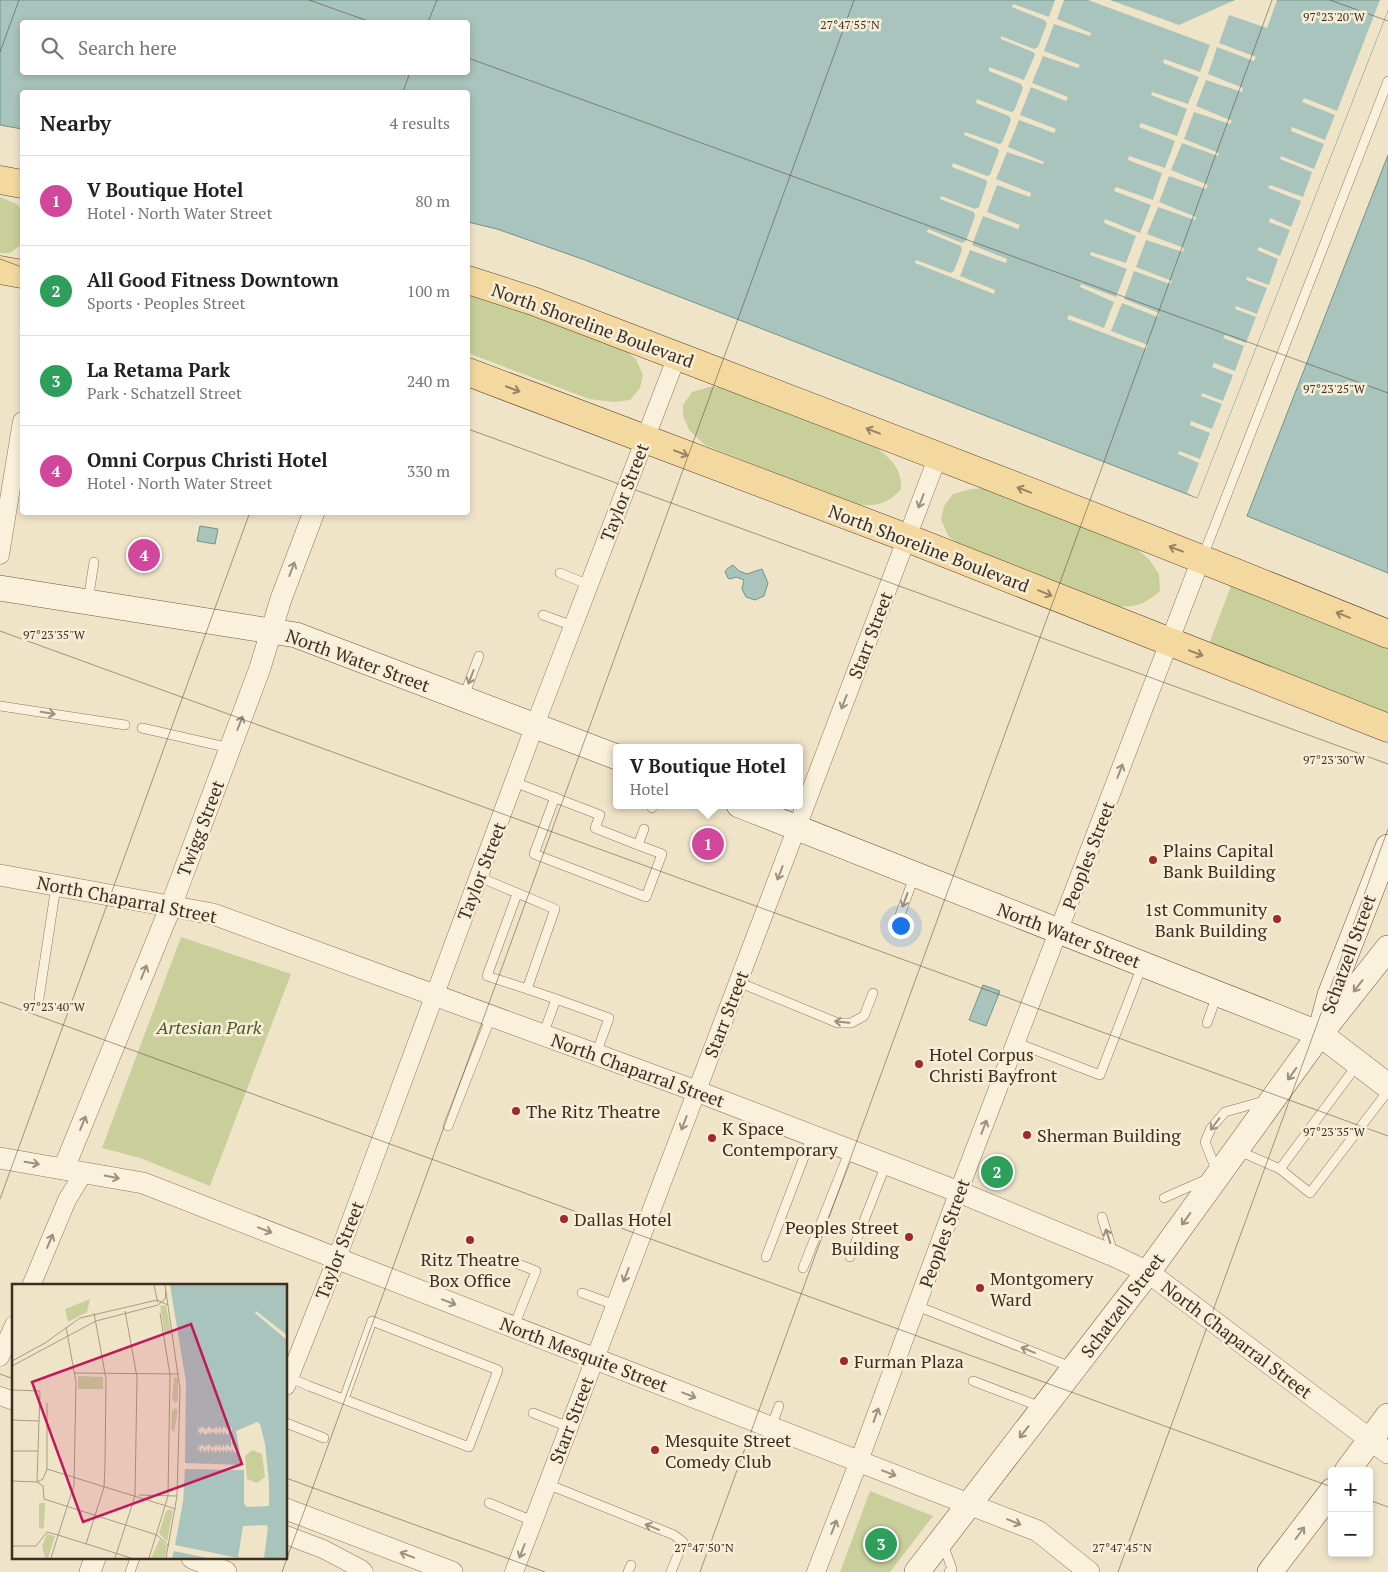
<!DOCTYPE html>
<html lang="en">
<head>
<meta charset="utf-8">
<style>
	:root { --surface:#fff; --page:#f6f6f6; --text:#222; --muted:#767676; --line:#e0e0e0; --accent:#111827 }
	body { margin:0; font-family:"PT Serif",serif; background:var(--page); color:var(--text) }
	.controls { position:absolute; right:15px; bottom:15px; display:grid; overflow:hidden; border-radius:5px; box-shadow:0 2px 8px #0003 }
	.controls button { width:45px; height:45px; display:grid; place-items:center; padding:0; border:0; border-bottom:1px solid var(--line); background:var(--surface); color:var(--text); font:25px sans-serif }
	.you { position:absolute; left:900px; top:925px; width:18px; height:18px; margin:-12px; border:4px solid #fff; border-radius:50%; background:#1a73e8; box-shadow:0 0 0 8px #1a73e833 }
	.badge { display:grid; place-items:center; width:32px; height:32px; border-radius:50%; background:var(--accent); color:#fff; font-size:16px; font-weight:700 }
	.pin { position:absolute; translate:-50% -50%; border:2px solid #fff; box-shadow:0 1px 5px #0006 }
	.popup { position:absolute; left:613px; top:744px; width:190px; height:65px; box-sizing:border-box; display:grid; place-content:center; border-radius:5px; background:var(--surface); filter:drop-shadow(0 1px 4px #0005); font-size:16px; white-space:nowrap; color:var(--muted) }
	.popup b { font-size:19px; color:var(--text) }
	.popup::after { content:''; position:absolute; left:50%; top:100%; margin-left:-10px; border:10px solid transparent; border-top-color:var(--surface) }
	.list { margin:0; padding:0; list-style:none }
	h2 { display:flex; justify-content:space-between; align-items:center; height:65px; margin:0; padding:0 20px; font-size:21px }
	h2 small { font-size:16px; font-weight:400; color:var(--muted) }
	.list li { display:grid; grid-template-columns:32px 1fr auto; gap:15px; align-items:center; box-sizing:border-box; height:90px; padding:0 20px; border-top:1px solid var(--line) }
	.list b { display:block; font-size:19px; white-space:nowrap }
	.list p { margin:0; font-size:16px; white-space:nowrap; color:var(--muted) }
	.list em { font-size:16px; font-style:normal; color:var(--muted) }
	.icon { flex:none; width:28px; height:28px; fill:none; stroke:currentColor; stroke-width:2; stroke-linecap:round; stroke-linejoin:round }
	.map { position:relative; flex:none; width:1388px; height:1572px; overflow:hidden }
	.search { position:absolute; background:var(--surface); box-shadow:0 2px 8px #0003; left:20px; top:20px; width:450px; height:55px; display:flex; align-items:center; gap:12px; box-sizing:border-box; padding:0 18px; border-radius:5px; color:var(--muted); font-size:19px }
	.panel { position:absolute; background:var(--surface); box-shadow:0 2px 8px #0003; left:20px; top:90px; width:450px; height:425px; border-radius:5px }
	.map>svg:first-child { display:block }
</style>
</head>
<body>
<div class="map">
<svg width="1388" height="1572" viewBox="0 0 1388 1572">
	<rect width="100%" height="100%" fill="#f0e4c8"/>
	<!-- green -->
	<g fill="#c9cf9b">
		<polygon points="0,197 17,204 22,210 22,244 10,253 0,253"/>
		<polygon points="468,290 614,341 636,359 643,375 640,388 630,400 614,402 589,399 468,353"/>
		<path d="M709,387H728L873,445C889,457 902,467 901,489C885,507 873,506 851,504L705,445L689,430L683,416V405L692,392Z"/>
		<path d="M990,488L1134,547L1149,559L1159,574L1160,591C1143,606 1131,609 1109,605L969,551L949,537L941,520L944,506L953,494L971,489Z"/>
		<polygon points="1232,583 1388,644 1388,713 1378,710 1209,644"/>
		<polygon points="181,937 291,974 210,1186 140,1158 102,1148"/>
		<polygon points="870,1491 933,1516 890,1572 840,1572"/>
	</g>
	<!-- water -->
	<g fill="#a9c4bc" stroke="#6f938a" fill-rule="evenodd">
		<path d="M0,0H1388V10L1197,498L585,260L497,229L468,222V92H22V129L0,125ZM22,22H468V72H22Z"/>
		<polygon points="1388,155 1388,573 1247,516"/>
		<polygon points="200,526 218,529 215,544 197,541"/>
		<polygon points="733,565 739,571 747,574 762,569 768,583 764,596 755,600 746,597 742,589 744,580 736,577 730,579 728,578 725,572 727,569"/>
		<polygon points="983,985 1000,991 986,1026 969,1020"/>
	</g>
	<!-- pier -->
	<g fill="#f0e4c8">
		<polygon points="1055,0 1064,0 1057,19 1091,33 1090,36 1054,24 1044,51 1080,65 1078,68 1043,56 1032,83 1068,97 1066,101 1031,87 1020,115 1056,129 1054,133 1019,120 1008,147 1044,162 1043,164 1007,152 996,179 1031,193 1030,197 997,185 987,212 1020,225 1018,229 983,216 972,245 1007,259 1006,263 970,250 960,276 995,290 994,294 915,263 916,260 951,273 954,271 962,250 961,246 927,232 928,229 962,243 966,241 975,216 974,212 940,199 941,196 975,209 979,207 987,183 986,180 952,167 953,163 987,176 990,175 999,151 997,148 964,135 965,132 999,144 1002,143 1011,120 1009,116 976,103 977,99 1011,112 1014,111 1023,88 1021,84 989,71 989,67 1024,80 1035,55 1033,52 1001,39 1001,36 1034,49 1038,47 1047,23 1044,20 1012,7 1013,4 1049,17"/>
		<polygon points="1088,0 1110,0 1179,25 1235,0 1277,0 1267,28 1229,15 1219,43 1256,57 1254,61 1217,47 1208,74 1243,88 1242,92 1206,80 1196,106 1232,121 1230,124 1194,112 1184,139 1219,153 1218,156 1182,143 1171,170 1208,185 1206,189 1169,176 1159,202 1196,217 1195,220 1158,207 1147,234 1184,248 1183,252 1146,240 1136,267 1172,281 1170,284 1134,271 1124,299 1159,313 1158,317 1122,303 1111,331 1148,345 1146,349 1067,319 1069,315 1104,328 1114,302 1080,287 1081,284 1116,297 1127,269 1090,255 1091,252 1126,263 1136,236 1104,223 1105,219 1140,233 1151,205 1114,191 1116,187 1153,200 1162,173 1128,160 1129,156 1165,168 1175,141 1139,127 1141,123 1177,136 1187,109 1151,95 1152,92 1188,104 1199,77 1163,63 1164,59 1200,72 1210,45"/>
		<polygon points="1380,0 1388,0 1388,10 1197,498 1187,493 1199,463 1178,454 1179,451 1200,459 1210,433 1190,425 1191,421 1212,429 1222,404 1201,396 1202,393 1223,401 1233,375 1212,367 1214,363 1235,371 1244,346 1223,338 1225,335 1246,343 1256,317 1235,309 1236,306 1257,314 1267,288 1246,280 1247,277 1269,285 1278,259 1257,250 1259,247 1280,256 1290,230 1269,222 1270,218 1291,227 1301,201 1268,188 1270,185 1303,197 1312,172 1280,159 1281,156 1314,169 1324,144 1291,131 1292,127 1325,140 1335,115 1302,102 1304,98 1337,111"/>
	</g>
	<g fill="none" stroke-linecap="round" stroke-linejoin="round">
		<defs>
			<g id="service">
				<polyline points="1203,556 1388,81"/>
				<polyline points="560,573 589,585"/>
				<polyline points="88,601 94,562"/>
				<polyline points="543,615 573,626"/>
				<polyline points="464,696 479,656"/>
				<polyline points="0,706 125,725"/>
				<polyline points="142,728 230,748"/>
				<polyline points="514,782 600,815 595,828 638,845 644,829"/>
				<polyline points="555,797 534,854 646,897 662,854 638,845"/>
				<polyline points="652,808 653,805"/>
				<polyline points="479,877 555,909 527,989 487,976 517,894"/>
				<polyline points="896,926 914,877"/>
				<polyline points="738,982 838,1023 851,1023 864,1016 873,993"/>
				<polyline points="527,989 556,999"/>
				<polyline points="39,998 56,886"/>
				<polyline points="1207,1023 1217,995"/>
				<polyline points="543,1035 556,999 609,1018 596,1054"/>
				<polyline points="1017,1043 1100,1075 1142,966"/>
				<polyline points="1357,1065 1280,1169 1310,1193 1388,1091"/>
				<polyline points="448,1126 491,1017"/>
				<polyline points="1239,1151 1280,1169"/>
				<polyline points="1217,1172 1205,1142 1211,1128 1225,1112 1264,1101"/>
				<polyline points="1164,1198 1207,1179"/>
				<polyline points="1102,1217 1113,1253"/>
				<polyline points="766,1257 812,1136"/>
				<polyline points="850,1257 886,1164"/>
				<polyline points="513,1262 536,1271 514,1326"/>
				<polyline points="803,1268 850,1150"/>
				<polyline points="582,1293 615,1305"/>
				<polyline points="917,1306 1071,1367"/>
				<polyline points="290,1378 309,1386 469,1447 498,1370 372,1321 344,1399"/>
				<polyline points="973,1381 1041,1407"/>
				<polyline points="533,1413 569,1427"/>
				<polyline points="286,1423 324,1438"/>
				<polyline points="771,1427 779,1406"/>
				<polyline points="547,1484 674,1535 683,1542 671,1572"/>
				<polyline points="489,1503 533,1521"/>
				<polyline points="943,1544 952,1569 949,1572"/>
				<polyline points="130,1572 135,1558"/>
				<polyline points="628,1572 631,1565"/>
			</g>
			<g id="minor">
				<polyline points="0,555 22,421"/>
				<polyline points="31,1286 67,1200 84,1172"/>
				<polyline points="0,1357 14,1325"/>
				<polyline points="286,1386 337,1258 535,725 677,356"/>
				<polyline points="0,1396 14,1401"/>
				<polyline points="286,1535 323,1549 361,1569 364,1572"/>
				<polyline points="514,1572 938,456"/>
				<polyline points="816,1572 859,1461 966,1172 1201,559"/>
			</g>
			<g id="tertiary">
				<polyline points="0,875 213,914 696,1091 959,1192 1114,1256 1148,1272 1388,1453"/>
				<polyline points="0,1158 143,1183 1038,1531 1089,1572"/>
				<polyline points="64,1168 171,906 260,668 281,599 314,512"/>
				<polyline points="286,1509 452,1572"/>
				<polyline points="192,1558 226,1572"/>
				<polyline points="90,1572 95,1558"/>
			</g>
			<g id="secondary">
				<polyline points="0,588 296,635 617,757"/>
				<polyline points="739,805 1320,1034 1388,1086"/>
				<polyline points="1322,1025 1330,995 1388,847"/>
				<polyline points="1347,1471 1388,1416"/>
				<polyline points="917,1572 1148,1272 1320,1034 1388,948"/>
				<polyline points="1270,1572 1332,1491"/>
			</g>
			<g id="primary">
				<polyline points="0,180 22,184"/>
				<polyline points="0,270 22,274"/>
				<path d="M468,280L533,301C819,410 1105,519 1388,634"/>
				<polyline points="468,372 907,538 1388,728"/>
			</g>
		</defs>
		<!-- service casing -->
		<use href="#service" stroke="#8d765c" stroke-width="10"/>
		<!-- minor casing -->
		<use href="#minor" stroke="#8d765c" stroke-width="19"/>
		<!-- tertiary casing -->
		<use href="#tertiary" stroke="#8d765c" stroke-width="22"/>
		<!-- secondary casing -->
		<use href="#secondary" stroke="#6f573f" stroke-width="26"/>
		<!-- primary casing -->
		<use href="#primary" stroke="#5b4430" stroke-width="29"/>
		<!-- service -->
		<use href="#service" stroke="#faf1dc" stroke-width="9"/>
		<!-- minor -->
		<use href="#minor" stroke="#faf1dc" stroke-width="18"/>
		<!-- tertiary -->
		<use href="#tertiary" stroke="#faf1dc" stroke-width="21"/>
		<!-- secondary -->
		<use href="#secondary" stroke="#faf1dc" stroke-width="25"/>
		<!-- primary -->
		<use href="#primary" stroke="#f3d9a0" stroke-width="28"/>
	</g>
	<!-- one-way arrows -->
	<defs><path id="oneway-shaft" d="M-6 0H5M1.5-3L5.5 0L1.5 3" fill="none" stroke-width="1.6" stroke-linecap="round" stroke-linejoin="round" transform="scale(1.25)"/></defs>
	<g stroke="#988460">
		<use href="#oneway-shaft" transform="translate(513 389) rotate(21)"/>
		<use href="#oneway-shaft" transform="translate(873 431) rotate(-159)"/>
		<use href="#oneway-shaft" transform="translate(681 453) rotate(21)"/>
		<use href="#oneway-shaft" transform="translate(1024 490) rotate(-159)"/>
		<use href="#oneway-shaft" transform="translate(1176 549) rotate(-159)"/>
		<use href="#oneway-shaft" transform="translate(1045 593) rotate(22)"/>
		<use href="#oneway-shaft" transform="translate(1343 615) rotate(-158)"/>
		<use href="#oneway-shaft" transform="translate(1196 653) rotate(21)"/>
	</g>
	<g stroke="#9c907e">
		<use href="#oneway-shaft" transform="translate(921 501) rotate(111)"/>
		<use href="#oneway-shaft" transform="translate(292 569) rotate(-69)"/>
		<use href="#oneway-shaft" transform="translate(471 677) rotate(111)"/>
		<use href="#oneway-shaft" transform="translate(844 702) rotate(111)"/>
		<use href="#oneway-shaft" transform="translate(48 713) rotate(9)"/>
		<use href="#oneway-shaft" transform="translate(240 723) rotate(-69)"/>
		<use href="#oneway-shaft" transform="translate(1120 771) rotate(-69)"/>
		<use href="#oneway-shaft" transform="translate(780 873) rotate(111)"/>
		<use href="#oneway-shaft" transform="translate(905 900) rotate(110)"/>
		<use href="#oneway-shaft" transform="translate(144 972) rotate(-68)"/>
		<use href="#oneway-shaft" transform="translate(1358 986) rotate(128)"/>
		<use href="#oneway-shaft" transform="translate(842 1022) rotate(-175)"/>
		<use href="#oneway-shaft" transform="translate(1292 1074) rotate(126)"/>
		<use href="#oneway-shaft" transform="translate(83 1123) rotate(-68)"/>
		<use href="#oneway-shaft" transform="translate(684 1123) rotate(111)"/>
		<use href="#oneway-shaft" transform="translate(1215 1124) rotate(127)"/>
		<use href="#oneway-shaft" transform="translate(984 1127) rotate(-69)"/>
		<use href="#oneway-shaft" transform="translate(32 1163) rotate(9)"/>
		<use href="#oneway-shaft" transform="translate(112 1177) rotate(11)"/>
		<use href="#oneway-shaft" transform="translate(1186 1219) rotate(126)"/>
		<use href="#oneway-shaft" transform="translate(265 1230) rotate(21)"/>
		<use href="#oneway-shaft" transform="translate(1108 1236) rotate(-108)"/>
		<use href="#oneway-shaft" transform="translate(50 1241) rotate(-67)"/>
		<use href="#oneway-shaft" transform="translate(626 1275) rotate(111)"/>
		<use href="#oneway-shaft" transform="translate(449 1302) rotate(21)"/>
		<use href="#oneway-shaft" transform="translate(1028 1350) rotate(-158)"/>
		<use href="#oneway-shaft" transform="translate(689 1395) rotate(21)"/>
		<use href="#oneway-shaft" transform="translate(876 1415) rotate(-70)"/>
		<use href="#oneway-shaft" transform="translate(1024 1432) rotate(128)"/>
		<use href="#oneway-shaft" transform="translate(889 1473) rotate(21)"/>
		<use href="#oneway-shaft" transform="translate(1014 1522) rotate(22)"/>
		<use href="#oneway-shaft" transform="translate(652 1527) rotate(-158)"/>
		<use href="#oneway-shaft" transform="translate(834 1527) rotate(-69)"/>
		<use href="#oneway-shaft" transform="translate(1300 1533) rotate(-53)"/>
		<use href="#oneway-shaft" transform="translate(522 1551) rotate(111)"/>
		<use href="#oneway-shaft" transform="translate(407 1555) rotate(-159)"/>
	</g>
	<!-- ticks -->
	<path fill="none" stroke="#3d2e20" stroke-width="1" stroke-opacity="0.45" d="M309,0L371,22M1330,0L1388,21M428,22L437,0M0,52L19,0M468,58L1388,393M403,92L410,72M0,259L22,267M468,429L1388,764M0,631L1388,1136M0,1002L1332,1487M0,1199L250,512M0,1374L14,1379M286,1478L545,1572M1369,1500L1388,1507M282,1572L854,0M700,1572L1272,0M1118,1572L1388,829"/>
	<!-- markers -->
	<g fill="#9e2a2b" stroke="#f7eed8" stroke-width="2">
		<circle cx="1153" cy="860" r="5"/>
		<circle cx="1277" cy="919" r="5"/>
		<circle cx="919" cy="1064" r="5"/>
		<circle cx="516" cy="1111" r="5"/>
		<circle cx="1027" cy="1135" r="5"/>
		<circle cx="712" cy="1138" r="5"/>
		<circle cx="564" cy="1219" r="5"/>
		<circle cx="909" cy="1237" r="5"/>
		<circle cx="470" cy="1240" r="5"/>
		<circle cx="980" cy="1288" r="5"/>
		<circle cx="844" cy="1361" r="5"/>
		<circle cx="655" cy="1450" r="5"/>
	</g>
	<g text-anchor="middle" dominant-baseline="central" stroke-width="5" stroke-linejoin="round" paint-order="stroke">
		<!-- street labels -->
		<g font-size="18" fill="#3d2e20" stroke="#f7eed8">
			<text transform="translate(593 325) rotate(20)">North Shoreline Boulevard</text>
			<text transform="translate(624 492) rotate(-69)">Taylor Street</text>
			<text transform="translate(929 548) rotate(21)">North Shoreline Boulevard</text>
			<text transform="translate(870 635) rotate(-69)">Starr Street</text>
			<text transform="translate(358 660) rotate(20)">North Water Street</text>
			<text transform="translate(200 828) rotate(-69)">Twigg Street</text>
			<text transform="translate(1088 855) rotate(-69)">Peoples Street</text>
			<text transform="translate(481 871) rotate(-69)">Taylor Street</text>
			<text transform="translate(127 899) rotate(11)">North Chaparral Street</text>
			<text transform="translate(1069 935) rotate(21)">North Water Street</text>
			<text transform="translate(1348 954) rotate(-70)">Schatzell Street</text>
			<text transform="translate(726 1014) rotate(-69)">Starr Street</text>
			<text transform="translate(638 1070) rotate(20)">North Chaparral Street</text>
			<text transform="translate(944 1233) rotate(-70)">Peoples Street</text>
			<text transform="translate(339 1250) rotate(-69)">Taylor Street</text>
			<text transform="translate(1122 1305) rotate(-53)">Schatzell Street</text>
			<text transform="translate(1237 1339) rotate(37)">North Chaparral Street</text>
			<text transform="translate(584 1354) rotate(21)">North Mesquite Street</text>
			<text transform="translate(571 1420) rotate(-69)">Starr Street</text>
		</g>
		<!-- poi labels -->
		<g font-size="18" fill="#3d2e20" stroke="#f7eed8" text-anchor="start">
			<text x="1163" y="850">Plains Capital<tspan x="1163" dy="21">Bank Building</tspan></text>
			<text x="1267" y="909" text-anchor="end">1st Community<tspan x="1267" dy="21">Bank Building</tspan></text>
			<text x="929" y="1054">Hotel Corpus<tspan x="929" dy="21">Christi Bayfront</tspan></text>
			<text x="526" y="1111">The Ritz Theatre</text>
			<text x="722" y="1128">K Space<tspan x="722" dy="21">Contemporary</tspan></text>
			<text x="1037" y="1135">Sherman Building</text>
			<text x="574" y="1219">Dallas Hotel</text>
			<text x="899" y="1227" text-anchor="end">Peoples Street<tspan x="899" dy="21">Building</tspan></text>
			<text x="470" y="1259" text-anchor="middle">Ritz Theatre<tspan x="470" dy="21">Box Office</tspan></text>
			<text x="990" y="1278">Montgomery<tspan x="990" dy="21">Ward</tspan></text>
			<text x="854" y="1361">Furman Plaza</text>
			<text x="665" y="1440">Mesquite Street<tspan x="665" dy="21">Comedy Club</tspan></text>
		</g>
		<!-- park labels -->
		<g font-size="18" font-style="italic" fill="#4d5a26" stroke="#f7eed8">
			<text x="209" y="1027">Artesian Park</text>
		</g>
	</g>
	<!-- overview -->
	<g transform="translate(12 1284)">
		<rect width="275" height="275" fill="#f0e4c8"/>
		<path d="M78,15L75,28L56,38L53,25ZM154,21L159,49L157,51L152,47L148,22ZM66,92L91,93V105H66ZM162,93L166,94V117L163,119L160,114ZM163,124L166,126L162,149L159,144L160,127ZM240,166L250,170L251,178L253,193L245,199L235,195L233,172ZM27,219H33L32,244L27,245ZM158,225L161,227L155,258L147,249L154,227ZM35,250L43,252L36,274H33L30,262ZM148,255L155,262L153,274H139Z" fill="#c9cf9b"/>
		<path d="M158,1H275V274H252L256,243L254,241L231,242L226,274L163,261L171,218L173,185L232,186V220L235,223L257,222V199L253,160L248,140L245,138L224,147L230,181L173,179L174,98ZM162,267L196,274H160Z" fill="#a9c4bc"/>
		<path d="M244,27L275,51V56L243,29ZM186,142L187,146L190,142L193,146L194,142V146L197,142L200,146L201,142V146L205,142V146L208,142L209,146L212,142L215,146L216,142L219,146L220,142V160L228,168L223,169L220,165L219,169L216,165L215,169L212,165V169L209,165L208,169L205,165L204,169L201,165V169L198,164L197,169L194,165L193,169L190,164L189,169L187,164L186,169V159L187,164L190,160L193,164L194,159V163L197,160L200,164L201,160V164L205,160V164L208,160L209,164L212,160V164L215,160L219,164V147L215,151L212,147V151L209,147L208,151L205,147V151L201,147V151L200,147L197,151V148L193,151L190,147L189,151L187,147L186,151Z" fill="#f0e4c8"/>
		<path fill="none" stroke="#a89b85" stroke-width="1" d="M142,1L146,19M153,1L168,105L165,212L154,274M54,43L64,98L62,201L55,223M0,77L33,59L68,34L145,16L156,21M0,82L84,37L146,21L153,15L154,7M63,89L167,90M0,106L28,107L25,198M0,136L27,137M0,167H26M35,185V119M0,197L25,198M25,198L31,202L32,215L145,251L157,262M25,198L31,195L35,185L164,225M127,211L165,212M46,251L119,274M74,260L92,203L93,181L94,95L82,29M0,262H24M24,262L35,248L46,251M39,274L55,223M103,274L123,212L125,93L113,27M137,274L156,212L158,91L148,29"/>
		<path fill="#c2185b" fill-opacity="0.15" stroke="#c2185b" stroke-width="2.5" d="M179,40L230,180L71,238L20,98Z"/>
		<rect width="275" height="275" fill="none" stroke="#3d2e20" stroke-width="2.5"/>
	</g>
	<g font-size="12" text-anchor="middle" fill="#3d2e20" stroke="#f7eed8" stroke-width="5" stroke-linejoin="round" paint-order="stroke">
		<text x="1334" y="21">97°23'20"W</text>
		<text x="850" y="29">27°47'55"N</text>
		<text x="1334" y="393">97°23'25"W</text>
		<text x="54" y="639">97°23'35"W</text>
		<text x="1334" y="764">97°23'30"W</text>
		<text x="54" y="1011">97°23'40"W</text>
		<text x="1334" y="1136">97°23'35"W</text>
		<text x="704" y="1552">27°47'50"N</text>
		<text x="1122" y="1552">27°47'45"N</text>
	</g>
</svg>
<div class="controls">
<button>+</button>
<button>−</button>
</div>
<div class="you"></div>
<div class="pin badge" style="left:708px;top:844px;background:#d1479c">1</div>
<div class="popup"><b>V Boutique Hotel</b>Hotel</div>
<div class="pin badge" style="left:997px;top:1172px;background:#2e9e5b">2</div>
<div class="pin badge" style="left:881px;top:1544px;background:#2e9e5b">3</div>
<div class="pin badge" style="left:144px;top:555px;background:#d1479c">4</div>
<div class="search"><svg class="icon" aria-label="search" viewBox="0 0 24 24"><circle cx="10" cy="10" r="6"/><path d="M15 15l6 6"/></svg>Search here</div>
<section class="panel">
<h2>Nearby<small>4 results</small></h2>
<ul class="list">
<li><span class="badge" style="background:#d1479c">1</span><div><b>V Boutique Hotel</b><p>Hotel · North Water Street</p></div><em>80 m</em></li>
<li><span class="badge" style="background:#2e9e5b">2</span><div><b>All Good Fitness Downtown</b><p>Sports · Peoples Street</p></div><em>100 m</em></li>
<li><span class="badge" style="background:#2e9e5b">3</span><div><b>La Retama Park</b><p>Park · Schatzell Street</p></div><em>240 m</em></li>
<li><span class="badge" style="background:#d1479c">4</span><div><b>Omni Corpus Christi Hotel</b><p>Hotel · North Water Street</p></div><em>330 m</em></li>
</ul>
</section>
</div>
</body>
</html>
